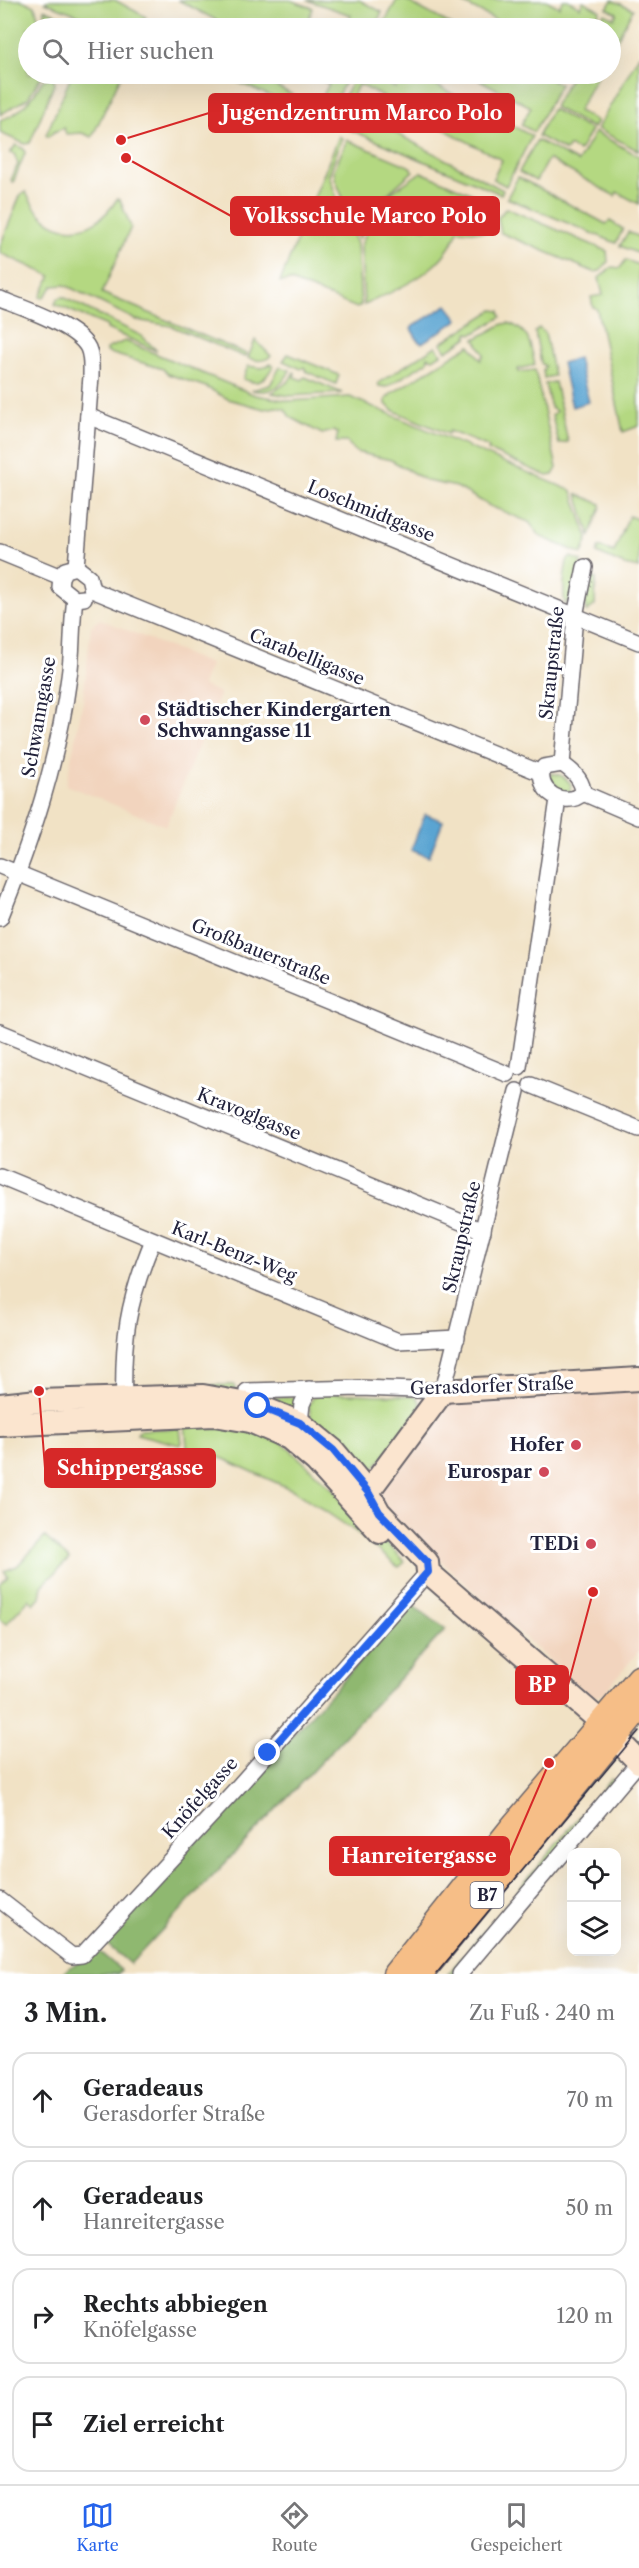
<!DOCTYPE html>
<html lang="de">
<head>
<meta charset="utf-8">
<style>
	:root { --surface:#fff; --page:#f2f2f2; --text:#202124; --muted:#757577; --line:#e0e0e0; --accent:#2563eb }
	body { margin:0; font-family:"Libre Caslon Text",serif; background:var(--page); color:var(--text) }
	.controls { position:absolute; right:18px; bottom:18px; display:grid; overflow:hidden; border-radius:12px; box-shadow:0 6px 24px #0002 }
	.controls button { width:54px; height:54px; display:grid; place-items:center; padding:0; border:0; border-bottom:2px solid var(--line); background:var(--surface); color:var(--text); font:30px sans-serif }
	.stop { position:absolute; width:18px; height:18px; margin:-14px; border:4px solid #2563eb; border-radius:50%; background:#fff }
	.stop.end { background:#2563eb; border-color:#fff; box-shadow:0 2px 6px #0008 }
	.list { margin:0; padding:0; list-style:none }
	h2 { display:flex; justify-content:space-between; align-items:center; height:78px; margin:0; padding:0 24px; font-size:26px }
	h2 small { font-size:20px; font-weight:400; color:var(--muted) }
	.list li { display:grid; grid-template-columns:39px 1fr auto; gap:18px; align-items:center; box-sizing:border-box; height:96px; margin:0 12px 12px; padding:0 12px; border:2px solid var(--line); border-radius:18px }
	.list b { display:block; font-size:22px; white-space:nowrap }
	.list p { margin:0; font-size:20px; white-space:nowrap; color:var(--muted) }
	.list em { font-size:20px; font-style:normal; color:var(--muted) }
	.icon { flex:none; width:33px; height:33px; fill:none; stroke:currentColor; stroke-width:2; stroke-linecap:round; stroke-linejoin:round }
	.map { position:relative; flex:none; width:639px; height:1974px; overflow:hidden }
	.search { position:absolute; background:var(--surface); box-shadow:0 6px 24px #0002; left:18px; right:18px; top:18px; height:66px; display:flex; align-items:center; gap:15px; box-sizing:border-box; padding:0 21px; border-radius:33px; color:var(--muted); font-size:22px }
	.sheet { height:510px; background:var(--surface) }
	nav { display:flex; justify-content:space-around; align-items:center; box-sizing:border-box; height:84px; border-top:2px solid var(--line); background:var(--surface); font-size:16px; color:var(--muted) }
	nav a { display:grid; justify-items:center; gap:3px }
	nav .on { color:var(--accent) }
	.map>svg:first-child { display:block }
</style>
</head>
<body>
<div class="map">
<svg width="639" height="1974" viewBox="0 0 639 1974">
	<rect width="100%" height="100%" fill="#fff"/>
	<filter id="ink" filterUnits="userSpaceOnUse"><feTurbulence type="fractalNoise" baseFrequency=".0167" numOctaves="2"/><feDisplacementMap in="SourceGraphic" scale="12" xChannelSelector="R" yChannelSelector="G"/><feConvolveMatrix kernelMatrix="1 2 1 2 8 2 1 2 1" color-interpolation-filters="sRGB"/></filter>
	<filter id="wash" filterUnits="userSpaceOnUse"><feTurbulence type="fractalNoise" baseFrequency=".008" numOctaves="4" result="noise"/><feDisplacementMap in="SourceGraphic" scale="24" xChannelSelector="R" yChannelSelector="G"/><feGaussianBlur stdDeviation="1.35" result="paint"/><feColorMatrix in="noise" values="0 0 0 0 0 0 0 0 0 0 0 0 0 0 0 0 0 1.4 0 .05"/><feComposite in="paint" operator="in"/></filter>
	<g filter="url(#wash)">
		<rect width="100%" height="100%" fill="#f1e2c5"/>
		<!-- built -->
		<g fill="#f2d4be">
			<polygon points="100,619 210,664 202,685 220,693 166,826 66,785 83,701 91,626"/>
			<polygon points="639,1389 639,1651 603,1694 591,1698 387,1512 372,1471 421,1411 460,1398"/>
		</g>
		<!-- green -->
		<g fill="#b4d881" stroke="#6b7d5e" stroke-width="1.5">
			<polygon points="0,0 22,0 35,6 41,28 28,28 28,74 50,74 41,77 28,98 0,115"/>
			<polygon points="46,0 115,0 146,17 140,28 112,28 45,2"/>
			<polygon points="178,0 290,0 313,8 305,28 231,28"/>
			<polygon points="307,0 359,0 382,12 374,28 347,28 351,15"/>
			<polygon points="397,0 405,0 457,28 381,28"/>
			<polygon points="457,0 546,0 559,7 563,0 568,0 580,7 583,1 600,10 590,28 511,28"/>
			<polygon points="612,0 633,9 611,51 610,28 596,28 604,13 614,18 617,13 607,8"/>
			<polygon points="44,9 79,24 77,28 48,28"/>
			<polygon points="639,55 639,151 597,129"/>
			<polygon points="72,74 122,74 92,137 82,133 66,134 64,128 54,132 48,137 46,135"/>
			<polygon points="242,74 252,74 328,113 318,116 237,82"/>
			<polygon points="308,74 349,74 331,109 319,103 329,84"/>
			<polygon points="356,74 384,74 382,77 388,79 386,83 395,88 402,74 415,74 532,136 506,186 493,179 502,160 359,84 349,102 343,99"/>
			<polygon points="468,74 540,74 560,84 534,132 521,125 531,107"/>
			<polygon points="572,74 598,74 578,111 597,121 593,128 554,107"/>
			<path d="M52,77L55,82L30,143L25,144L0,133V120C20,115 33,97 43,80Z"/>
			<polygon points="341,104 503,190 501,194 332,122"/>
			<polygon points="552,109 591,130 579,151 569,146 566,151 538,136"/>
			<polygon points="595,132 639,156 639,204 617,192 615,196 548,159 536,181 519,172 537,140 578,162"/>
			<polygon points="339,136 342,138 329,175 336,196 357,244 361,305 357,308 291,281 280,282"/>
			<polygon points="347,140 411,167 413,171 374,206 359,239 335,178 334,170"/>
			<polygon points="16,145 24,149 25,153 13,183 11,180 18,164 14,154 10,153"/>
			<path d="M421,172L484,199C482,208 484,213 493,218V233L458,230C443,272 402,287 364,305L361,245L376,212L380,208L416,219L417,225C423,230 428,230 433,224L434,217L429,211L422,212L418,216L382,204L392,192Z"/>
			<polygon points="518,177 606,224 610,221 623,229 616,243 507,198"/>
			<path d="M26,192C45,237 91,242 117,199L120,200L131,227L102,293L247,354L245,357L171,326L136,320L65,285L53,286L43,298L40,297L51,276L0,253V246L20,196Z"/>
			<polygon points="506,208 607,251 608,262 600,271 594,272 501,233 498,218"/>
			<polygon points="628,232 639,237 639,254 620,246"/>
			<polygon points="626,260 639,265 639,426 623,432 597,309 593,307 591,297 603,295 599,278 612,267 620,268"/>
			<polygon points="63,297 142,336 157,351 107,329 107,326 55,304 58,298"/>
			<polygon points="493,310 500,311 501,317 473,334 468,333 467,338 446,351 441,343"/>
			<path d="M509,323C531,332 530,344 535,365L518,369V372L535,370L557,468L553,475L547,476L488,450L489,447L449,431L448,434L392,410L386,404V399L392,393L470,345L481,360L484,354L475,339L503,324Z"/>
			<polygon points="539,328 545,333 554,376 544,378 543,370 545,366 541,363 535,332"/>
			<path d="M255,340L271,356C264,362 257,361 248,358Z"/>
			<polygon points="125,341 255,395 290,401 350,397 572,491 588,538 582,554 541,537 529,522 490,506 457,487 427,481 391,460 356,452 347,442 336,442 338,433 333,431 322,434 290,417 285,409 276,407 264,409 228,399 206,387 168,374 163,369 106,352 106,349"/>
			<polygon points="436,346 441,354 433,359 428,357 427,362 387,387 379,386 378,383"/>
			<polygon points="288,354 339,375 336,384 307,372 304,367 301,369 283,361"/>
			<path d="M271,364L273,366C265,381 258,386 243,379L248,366L262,368Z"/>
			<path d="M280,367L290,370C283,386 270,394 252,390L270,385Z"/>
			<polygon points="294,372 295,373 294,377 302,380 305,377 342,393 289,396 272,393 289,381"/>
			<polygon points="555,382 568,442 559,444 552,416 556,411 551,408 545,384"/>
			<polygon points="577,494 601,504 601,507 590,536"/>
			<polygon points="629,516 639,520 639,568 624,565 597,553 599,547 614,552"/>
			<path d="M571,557L581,561L573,596L565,605C562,591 564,575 567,561Z"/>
			<polygon points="589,577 596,578 595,605 586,612 585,597"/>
			<path d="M551,773C560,774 565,777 571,784L570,792L560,790L550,781Z"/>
			<polygon points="212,1385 234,1385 236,1393 274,1394 275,1398 297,1397 299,1412 214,1394"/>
			<polygon points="320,1393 416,1396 420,1402 421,1411 372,1471 364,1472 312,1425 309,1405 314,1396"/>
			<polygon points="185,1422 270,1431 352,1507 405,1562 399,1567 397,1566 356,1532 295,1491 224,1459 187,1447"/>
			<polygon points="180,1428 182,1443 180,1445 137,1434 140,1430"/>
			<polygon points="45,1537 69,1559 42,1586 40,1597 34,1604 29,1599 6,1624 0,1619 0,1584 8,1576 4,1571 17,1566"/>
			<polygon points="611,1779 615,1782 455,1974 448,1974"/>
		</g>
		<!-- forest -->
		<g fill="#8fb86f" stroke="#586d55" stroke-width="1.5">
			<polygon points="412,1605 446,1629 130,1964 103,1941"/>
			<polygon points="96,1949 121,1970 118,1974 61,1974"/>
		</g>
		<!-- water -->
		<g fill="#5aa4d2" stroke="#3e6386" stroke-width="1.5">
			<polygon points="447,305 458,319 457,321 422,343 419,342 411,329 413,326"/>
			<polygon points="578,358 589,402 572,407 562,363"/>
			<polygon points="425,814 443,821 429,857 411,850"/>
		</g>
	</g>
	<g filter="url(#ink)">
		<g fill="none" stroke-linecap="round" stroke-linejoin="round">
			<defs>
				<g id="street">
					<path d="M0,299C23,308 77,326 88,348C92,357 91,366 91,376L76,567"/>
					<polyline points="88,416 639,642"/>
					<polyline points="0,552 61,577"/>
					<polyline points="76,567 65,570 61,577 60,587 75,599 84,598"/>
					<polyline points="76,567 89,577 92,590"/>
					<polyline points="92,590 541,773"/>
					<polyline points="562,764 575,616 585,567"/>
					<path d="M562,764C573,771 583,780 583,793C565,810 533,790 544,767Z"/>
					<polyline points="583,793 639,817"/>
					<polyline points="0,866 507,1074"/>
					<path d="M0,918C32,839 58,761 69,677C73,651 71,625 75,599"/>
					<polyline points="0,1032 483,1231"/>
					<polyline points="519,1067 558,799"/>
					<polyline points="531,1085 639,1129"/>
					<polyline points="0,1176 398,1341 457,1338"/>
					<polyline points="247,1391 360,1388 443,1391 517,1091"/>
					<path d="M124,1407C122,1339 127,1303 153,1240"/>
					<polyline points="300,1423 302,1404 309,1389"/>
					<polyline points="0,1900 72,1956 82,1955 236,1789 428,1572"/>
					<polyline points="460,1974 639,1762"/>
				</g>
				<g id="secondary">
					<polyline points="0,1405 38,1401 203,1396 258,1406 300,1423 333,1450 368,1492 379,1512 427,1562 428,1572 593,1715 639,1762"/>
					<polyline points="0,1425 214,1415 250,1421 289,1438 316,1461 380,1532"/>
					<polyline points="368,1492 443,1391 639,1379"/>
				</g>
				<g id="primary">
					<polyline points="395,1974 514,1825 639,1678"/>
					<polyline points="421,1974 639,1708"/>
				</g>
			</defs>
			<!-- street casing -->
			<use href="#street" stroke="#6a656b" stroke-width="18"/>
			<!-- secondary casing -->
			<use href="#secondary" stroke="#6a656b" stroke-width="26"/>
			<!-- primary casing -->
			<use href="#primary" stroke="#6a656b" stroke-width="27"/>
			<!-- street -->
			<use href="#street" stroke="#fff" stroke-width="15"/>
			<!-- secondary -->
			<use href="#secondary" stroke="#fbe5cf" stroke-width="22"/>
			<!-- primary -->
			<use href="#primary" stroke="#f6be87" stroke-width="24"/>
			<!-- tram -->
			<polyline stroke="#22223b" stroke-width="1.5" points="436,1974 639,1731"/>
		</g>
	</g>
	<g fill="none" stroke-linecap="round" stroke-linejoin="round" filter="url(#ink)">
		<!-- route -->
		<polyline stroke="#2563eb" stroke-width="8" points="258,1406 300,1423 333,1450 368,1492 379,1512 427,1562 428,1572 268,1753"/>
	</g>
	<!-- markers -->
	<g fill="#d1495b" stroke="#fff" stroke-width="2">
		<circle cx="145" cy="720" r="6"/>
		<circle cx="576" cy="1445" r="6"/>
		<circle cx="544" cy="1472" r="6"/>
		<circle cx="591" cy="1544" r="6"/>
	</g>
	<g text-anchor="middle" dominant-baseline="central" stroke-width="6" stroke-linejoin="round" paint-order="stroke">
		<!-- shield labels -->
		<rect fill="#fff" stroke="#646476" stroke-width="1.5" x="470.5" y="1882" width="33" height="26" rx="4.5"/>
		<g font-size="16" font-weight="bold" fill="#22223b">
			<text x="487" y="1895">B7</text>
		</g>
		<!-- street labels -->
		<g font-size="18" fill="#22223b" stroke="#fff">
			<text transform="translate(371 511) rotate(22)">Loschmidtgasse</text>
			<text transform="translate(307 657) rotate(22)">Carabelligasse</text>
			<text transform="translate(552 663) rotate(-84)">Skraupstraße</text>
			<text transform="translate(39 717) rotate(-80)">Schwanngasse</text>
			<text transform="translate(261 952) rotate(22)">Großbauerstraße</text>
			<text transform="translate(249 1114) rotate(22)">Kravoglgasse</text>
			<text transform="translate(462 1237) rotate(-77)">Skraupstraße</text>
			<text transform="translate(234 1252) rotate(22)">Karl-Benz-Weg</text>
			<text transform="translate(492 1386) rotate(-2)">Gerasdorfer Straße</text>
			<text transform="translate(200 1798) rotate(-48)">Knöfelgasse</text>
		</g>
		<!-- poi labels -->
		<g font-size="18" font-weight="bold" fill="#22223b" stroke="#fff" text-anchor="end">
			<text x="157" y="710" text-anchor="start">Städtischer Kindergarten<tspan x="157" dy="21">Schwanngasse 11</tspan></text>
			<text x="564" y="1445">Hofer</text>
			<text x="532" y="1472">Eurospar</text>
			<text x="579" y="1544">TEDi</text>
		</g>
	</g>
	<!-- callouts -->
	<path fill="none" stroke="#d62828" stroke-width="2" d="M121 140L209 113M126 158L231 216M39 1391L45 1468M593 1592L568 1685M549 1763L509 1856"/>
	<g fill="#d62828" stroke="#fff" stroke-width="2">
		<circle cx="121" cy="140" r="6"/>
		<circle cx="126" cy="158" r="6"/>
		<circle cx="39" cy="1391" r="6"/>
		<circle cx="593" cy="1592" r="6"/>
		<circle cx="549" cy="1763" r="6"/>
	</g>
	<g fill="#d62828" stroke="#d62828" stroke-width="2">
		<rect x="209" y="94" width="305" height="38" rx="6"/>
		<rect x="231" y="197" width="268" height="38" rx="6"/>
		<rect x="45" y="1449" width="170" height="38" rx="6"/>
		<rect x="516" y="1666" width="52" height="38" rx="6"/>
		<rect x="330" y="1837" width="179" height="38" rx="6"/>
	</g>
	<g font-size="20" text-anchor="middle" font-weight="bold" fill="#fff">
		<text x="362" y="120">Jugendzentrum Marco Polo</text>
		<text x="365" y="223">Volksschule Marco Polo</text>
		<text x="130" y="1475">Schippergasse</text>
		<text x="542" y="1692">BP</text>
		<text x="419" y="1863">Hanreitergasse</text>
	</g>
</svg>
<div class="controls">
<button><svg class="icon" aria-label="locate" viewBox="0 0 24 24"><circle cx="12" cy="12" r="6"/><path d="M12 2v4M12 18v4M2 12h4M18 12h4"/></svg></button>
<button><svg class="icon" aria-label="layers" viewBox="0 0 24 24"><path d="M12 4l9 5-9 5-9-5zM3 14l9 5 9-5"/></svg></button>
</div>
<div class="stop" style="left:258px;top:1406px"></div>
<div class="stop end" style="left:268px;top:1753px"></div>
<div class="search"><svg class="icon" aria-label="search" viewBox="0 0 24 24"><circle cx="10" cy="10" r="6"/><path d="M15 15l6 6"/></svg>Hier suchen</div>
</div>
<section class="sheet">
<h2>3 Min.<small>Zu Fuß · 240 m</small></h2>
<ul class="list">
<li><svg class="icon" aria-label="ahead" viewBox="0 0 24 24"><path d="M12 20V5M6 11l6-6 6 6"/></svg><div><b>Geradeaus</b><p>Gerasdorfer Straße</p></div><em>70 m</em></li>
<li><svg class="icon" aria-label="ahead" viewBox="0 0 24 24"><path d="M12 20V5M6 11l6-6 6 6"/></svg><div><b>Geradeaus</b><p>Hanreitergasse</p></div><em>50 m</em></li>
<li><svg class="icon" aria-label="right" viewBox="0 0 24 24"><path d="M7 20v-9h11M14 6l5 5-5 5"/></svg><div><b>Rechts abbiegen</b><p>Knöfelgasse</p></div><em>120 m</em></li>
<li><svg class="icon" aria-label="arrive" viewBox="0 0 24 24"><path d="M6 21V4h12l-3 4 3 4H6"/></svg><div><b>Ziel erreicht</b></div></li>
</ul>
</section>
<nav>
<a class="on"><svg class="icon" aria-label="map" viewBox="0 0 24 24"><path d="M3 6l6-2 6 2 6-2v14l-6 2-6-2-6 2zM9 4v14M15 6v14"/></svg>Karte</a>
<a><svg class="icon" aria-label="directions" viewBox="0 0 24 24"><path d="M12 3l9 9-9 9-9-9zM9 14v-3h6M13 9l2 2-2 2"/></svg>Route</a>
<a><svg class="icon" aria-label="saved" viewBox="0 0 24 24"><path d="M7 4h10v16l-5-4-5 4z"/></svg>Gespeichert</a>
</nav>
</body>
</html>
